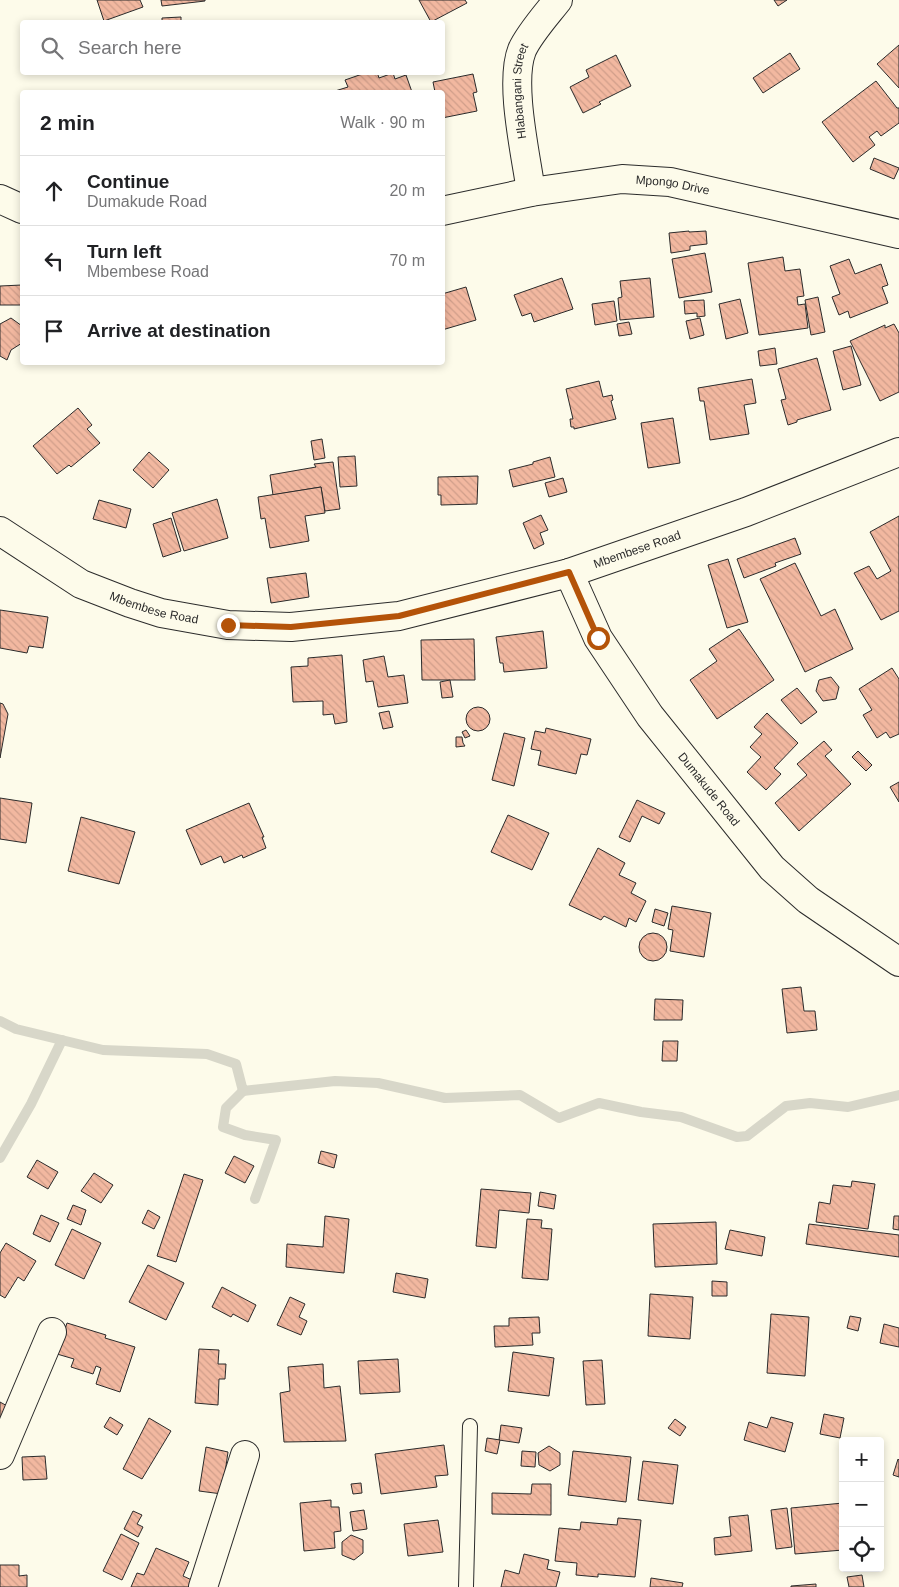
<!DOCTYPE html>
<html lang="en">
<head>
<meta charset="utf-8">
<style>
	:root { --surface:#fff; --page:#f6f6f6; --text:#202124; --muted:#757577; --line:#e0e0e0 }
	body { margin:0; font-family:Arial,sans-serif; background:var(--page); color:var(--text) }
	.controls { position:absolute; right:15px; bottom:15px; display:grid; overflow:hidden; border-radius:5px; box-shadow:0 2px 8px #0003 }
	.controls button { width:45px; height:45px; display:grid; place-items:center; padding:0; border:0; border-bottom:1px solid var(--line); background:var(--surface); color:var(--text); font:25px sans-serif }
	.stop { position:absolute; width:15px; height:15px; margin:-11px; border:4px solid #b45309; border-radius:50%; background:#fff }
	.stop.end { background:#b45309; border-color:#fff; box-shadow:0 1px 5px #0008 }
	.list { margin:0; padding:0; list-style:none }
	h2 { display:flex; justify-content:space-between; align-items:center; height:65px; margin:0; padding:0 20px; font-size:21px }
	h2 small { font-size:16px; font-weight:400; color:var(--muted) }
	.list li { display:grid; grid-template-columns:32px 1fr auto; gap:15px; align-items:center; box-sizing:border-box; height:70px; padding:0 20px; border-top:1px solid var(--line) }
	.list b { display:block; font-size:19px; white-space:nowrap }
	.list p { margin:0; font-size:16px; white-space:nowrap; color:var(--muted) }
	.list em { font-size:16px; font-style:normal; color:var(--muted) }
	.icon { flex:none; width:28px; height:28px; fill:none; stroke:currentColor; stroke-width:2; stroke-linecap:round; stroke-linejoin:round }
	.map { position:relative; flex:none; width:899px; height:1587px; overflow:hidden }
	.search { position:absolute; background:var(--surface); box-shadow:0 2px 8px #0003; left:20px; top:20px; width:425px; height:55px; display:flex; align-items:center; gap:12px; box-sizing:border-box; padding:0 18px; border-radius:5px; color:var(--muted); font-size:19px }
	.panel { position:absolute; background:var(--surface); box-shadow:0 2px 8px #0003; left:20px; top:90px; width:425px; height:275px; border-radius:5px }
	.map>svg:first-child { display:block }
</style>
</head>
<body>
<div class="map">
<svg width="899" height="1587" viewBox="0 0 899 1587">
	<defs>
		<pattern id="building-back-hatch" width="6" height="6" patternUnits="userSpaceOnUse" patternTransform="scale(1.25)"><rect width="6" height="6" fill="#f2b8a0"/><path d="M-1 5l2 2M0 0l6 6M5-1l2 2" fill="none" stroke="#d09e8a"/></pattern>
	</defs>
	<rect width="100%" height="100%" fill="#fdfbea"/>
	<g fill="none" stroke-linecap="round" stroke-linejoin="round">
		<!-- stream -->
		<g stroke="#d8d7c9" stroke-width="10">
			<polyline points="0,1021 16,1029 103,1050 207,1054 236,1064 243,1091 335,1081 378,1083 445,1098 520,1095 559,1118 599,1103 641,1112 681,1117 737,1137 747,1136 786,1106 810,1103 848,1107 899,1095"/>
			<polyline points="243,1091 226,1108 223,1127 245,1135 276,1140 255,1199"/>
			<polyline points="0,1158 31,1104 62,1040"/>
		</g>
	</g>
	<!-- building -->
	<g fill="url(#building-back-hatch)" stroke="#2b2b2b">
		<polygon points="97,0 140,0 143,7 104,21"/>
		<polygon points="161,0 205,0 205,1 162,6"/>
		<polygon points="419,0 465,0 467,3 431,22"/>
		<polygon points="774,0 787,0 778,6"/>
		<polygon points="181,17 181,22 162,22 162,18"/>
		<polygon points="899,45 899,88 877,64"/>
		<polygon points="790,53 800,69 763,93 753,78"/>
		<polygon points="616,55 631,86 599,102 601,104 583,113 570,87 589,77 586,70"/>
		<polygon points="368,72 377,72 379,78 393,73 395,79 406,75 412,92 336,92 335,91 348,87 345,80"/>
		<polygon points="473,74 477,92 473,93 477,111 442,118 442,92 435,92 433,82"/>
		<polygon points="876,81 897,108 899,108 899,123 881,136 877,131 869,137 875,145 853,162 822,122"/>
		<polygon points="874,158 899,168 894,179 870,169"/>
		<polygon points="689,231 689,232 706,231 707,244 690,246 690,250 671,253 669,233"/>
		<polygon points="705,253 712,292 679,298 672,259"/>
		<polygon points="783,257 785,271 800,269 804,296 797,297 798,305 805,304 808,328 759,335 748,263"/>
		<polygon points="849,259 855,274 881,264 888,285 882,287 888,303 850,318 848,311 839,315 832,297 840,294 830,266"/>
		<polygon points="562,278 573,309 534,322 531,313 522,316 514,295"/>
		<polygon points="650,278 654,317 620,320 618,298 622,297 620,281"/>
		<polygon points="22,285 22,305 0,305 0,286"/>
		<polygon points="466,287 476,320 442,330 442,294"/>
		<polygon points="818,297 825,332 811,335 805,300"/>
		<polygon points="740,299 748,333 726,339 719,304"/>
		<polygon points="704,300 705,316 697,317 697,313 685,314 684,301"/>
		<polygon points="614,301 617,321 595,325 592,304"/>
		<polygon points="11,318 22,326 22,343 11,350 7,360 0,356 0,324"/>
		<polygon points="700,318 704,335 690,339 686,321"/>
		<polygon points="629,322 632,334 619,336 617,324"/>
		<polygon points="894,324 899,333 899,392 880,401 850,341 885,325 885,328"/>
		<polygon points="851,346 861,385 843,390 833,351"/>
		<polygon points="775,348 777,364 760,366 758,351"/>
		<polygon points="817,358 831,410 797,420 797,422 788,425 781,400 786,399 778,369"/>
		<polygon points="752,379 756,403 744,405 749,434 710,440 704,401 700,401 698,388"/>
		<polygon points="599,381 603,397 612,395 613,400 611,401 616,419 574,429 574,427 571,427 570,419 573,419 566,389"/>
		<polygon points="78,408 92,425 87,429 100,443 71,467 69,465 57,474 33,446"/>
		<polygon points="673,418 680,463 648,468 641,423"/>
		<polygon points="322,439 325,458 314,460 311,441"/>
		<polygon points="149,452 169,470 153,488 133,470"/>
		<polygon points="355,456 357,486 340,487 338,457"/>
		<polygon points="550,457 555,477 513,487 509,470 533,464 533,462"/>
		<polygon points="333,462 340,509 325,511 321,487 273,495 270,475 316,467 314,464"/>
		<polygon points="478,476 477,504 441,505 441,495 438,495 438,477"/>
		<polygon points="563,478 567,492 549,497 545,483"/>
		<polygon points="321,487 325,513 305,516 309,541 270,548 265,518 261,519 258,497"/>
		<polygon points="217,499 228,538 184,551 172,513"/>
		<polygon points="99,500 131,509 126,528 93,519"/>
		<polygon points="541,515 548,530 540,533 544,544 534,549 523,523"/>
		<polygon points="899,516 899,611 881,620 854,573 869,566 877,579 891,571 870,532"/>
		<polygon points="171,518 181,551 163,557 153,524"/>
		<polygon points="795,538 801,554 775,563 776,566 744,578 737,559"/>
		<polygon points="728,559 748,622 727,628 708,565"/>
		<polygon points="795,563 821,616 835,609 853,649 805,672 760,579"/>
		<polygon points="306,573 309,597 271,603 267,578"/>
		<polygon points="0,610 48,617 43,648 29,646 27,653 0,648"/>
		<polygon points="739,629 774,680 717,719 690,680 717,661 709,649"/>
		<polygon points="543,631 547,668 504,672 503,663 500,663 496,637"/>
		<polygon points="474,639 475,680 422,680 421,640"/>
		<polygon points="342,655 347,722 335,724 333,714 323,715 323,701 293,702 291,667 308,666 308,658"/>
		<polygon points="384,656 388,677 404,675 408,703 378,707 373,681 366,682 363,660"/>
		<polygon points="892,668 899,679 899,734 890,738 886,732 877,738 863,715 872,710 859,689"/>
		<polygon points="831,677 839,687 836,699 823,701 816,691 819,680"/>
		<polygon points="450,680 453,697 442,698 440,682"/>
		<polygon points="797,688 817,712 801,724 781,700"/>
		<polygon points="0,703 3,704 8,714 0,758"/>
		<circle cx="478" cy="719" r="12"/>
		<polygon points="389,711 393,727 383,729 379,713"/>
		<polygon points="767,713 798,743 774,768 781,774 766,790 747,772 761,757 750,747 762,734 754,727"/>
		<polygon points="546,728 591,739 587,755 581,754 576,774 538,765 541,751 531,749 535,731 545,733"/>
		<polygon points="466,730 470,736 465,738 462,732"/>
		<polygon points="504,733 525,738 514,786 492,780"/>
		<polygon points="456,737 462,737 463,743 465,746 456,747"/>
		<polygon points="824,741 832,750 825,756 851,784 799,831 775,803 807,775 797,764"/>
		<polygon points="858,751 872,765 866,771 852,757"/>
		<polygon points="899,782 899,802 890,787"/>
		<polygon points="0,798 32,803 26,843 0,839"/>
		<polygon points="637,800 665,813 659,824 642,816 630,842 619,837"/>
		<polygon points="249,803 264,837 262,837 266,848 243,858 242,855 224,863 221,856 201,865 186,830"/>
		<polygon points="508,815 549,833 532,870 491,852"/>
		<polygon points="81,817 135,832 119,884 68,871"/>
		<polygon points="598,848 625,863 619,875 636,883 631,893 646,901 636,922 629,918 626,927 604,916 601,920 569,905"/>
		<polygon points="672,906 711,913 704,957 670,951 673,930 668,929"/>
		<polygon points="655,909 668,913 664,926 652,922"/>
		<circle cx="653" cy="947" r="14"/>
		<polygon points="801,987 804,1011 815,1011 817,1030 787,1033 782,989"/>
		<polygon points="655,999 683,1000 682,1020 654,1020"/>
		<polygon points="663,1041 678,1041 677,1061 662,1061"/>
		<polygon points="321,1151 337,1155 334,1168 318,1163"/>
		<polygon points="234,1156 254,1166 245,1183 225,1173"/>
		<polygon points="37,1160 58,1172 48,1189 27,1177"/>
		<polygon points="94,1173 113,1185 101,1203 81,1191"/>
		<polygon points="184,1174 203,1180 176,1262 157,1256"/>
		<polygon points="852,1181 875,1184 868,1229 816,1222 819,1202 830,1204 833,1185 851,1187"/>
		<polygon points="481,1189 531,1193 529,1213 499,1210 496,1248 476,1246"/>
		<polygon points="540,1192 556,1195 554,1209 538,1206"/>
		<polygon points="73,1205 86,1210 81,1225 67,1219"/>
		<polygon points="148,1210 160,1217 154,1229 142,1223"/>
		<polygon points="41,1215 59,1223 50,1242 33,1234"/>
		<polygon points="325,1216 349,1219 344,1273 286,1267 287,1244 323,1247"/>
		<polygon points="894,1216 899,1216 899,1230 893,1229"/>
		<polygon points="527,1219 542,1220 541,1228 552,1229 548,1280 522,1278"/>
		<polygon points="716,1222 717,1264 655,1267 653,1224"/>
		<polygon points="809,1224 899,1235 899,1257 806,1244"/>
		<polygon points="72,1229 101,1243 84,1279 55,1265"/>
		<polygon points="730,1230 765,1237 762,1256 725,1249"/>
		<polygon points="6,1243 36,1261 24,1281 18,1277 5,1298 0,1295 0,1253"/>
		<polygon points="148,1265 184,1283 166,1320 129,1302"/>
		<polygon points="396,1273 428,1279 425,1298 393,1292"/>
		<polygon points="712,1281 727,1282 727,1296 712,1296"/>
		<polygon points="222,1287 256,1305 248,1322 233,1314 231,1317 212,1307"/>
		<polygon points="650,1294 693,1297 690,1339 648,1336"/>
		<polygon points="290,1297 305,1304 299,1317 307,1321 301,1335 277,1325"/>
		<polygon points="771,1314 809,1317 805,1376 767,1373"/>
		<polygon points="850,1316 861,1318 858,1331 847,1328"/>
		<polygon points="539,1317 540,1333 532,1333 533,1345 495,1347 494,1326 509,1326 509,1318"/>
		<polygon points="67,1323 106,1335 105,1338 135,1347 120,1392 96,1384 101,1368 96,1366 93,1374 71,1367 74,1359 57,1354"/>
		<polygon points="884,1324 899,1328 899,1347 880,1343"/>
		<polygon points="199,1349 219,1350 218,1364 226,1364 225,1379 219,1379 218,1405 195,1403"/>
		<polygon points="513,1352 554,1358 549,1396 508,1391"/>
		<polygon points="398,1359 400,1392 360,1394 358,1361"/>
		<polygon points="602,1360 605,1404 586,1405 583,1361"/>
		<polygon points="323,1364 324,1388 340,1386 346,1441 284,1442 280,1393 290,1391 288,1367"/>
		<polygon points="0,1402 9,1407 0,1424"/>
		<polygon points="824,1414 844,1418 840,1438 820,1434"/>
		<polygon points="110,1417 123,1425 117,1435 104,1427"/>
		<polygon points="771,1417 793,1423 785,1452 744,1440 749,1422 767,1428"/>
		<polygon points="149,1418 171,1431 142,1479 123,1469"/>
		<polygon points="675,1419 686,1427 680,1436 668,1428"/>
		<polygon points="501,1425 522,1428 519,1443 499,1440"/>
		<polygon points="487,1438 500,1440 497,1454 485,1451"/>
		<polygon points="444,1445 448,1475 435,1476 437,1487 381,1494 375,1454"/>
		<polygon points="549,1446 560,1453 560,1465 550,1471 539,1465 538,1453"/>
		<polygon points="206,1447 228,1452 222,1494 199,1491"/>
		<polygon points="522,1451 536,1452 535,1467 521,1466"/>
		<polygon points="573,1451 631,1457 626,1502 568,1495"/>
		<polygon points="45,1456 47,1479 23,1480 22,1457"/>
		<polygon points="898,1459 899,1460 899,1477 893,1475"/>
		<polygon points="643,1461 678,1465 673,1504 638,1500"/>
		<polygon points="361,1483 362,1493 353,1494 351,1484"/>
		<polygon points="532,1484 551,1484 551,1515 492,1514 492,1493 531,1494"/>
		<polygon points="331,1500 331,1507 339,1507 341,1531 334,1532 335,1548 304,1551 300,1503"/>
		<polygon points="843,1503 843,1550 795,1554 791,1508"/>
		<polygon points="787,1508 792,1547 776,1549 771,1510"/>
		<polygon points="364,1510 367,1529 353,1531 350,1512"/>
		<polygon points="133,1511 142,1515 137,1524 143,1527 138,1537 124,1529"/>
		<polygon points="748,1515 752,1551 715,1555 714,1538 731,1536 729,1517"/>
		<polygon points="618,1518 641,1520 635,1577 598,1574 598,1577 576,1575 577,1563 555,1561 559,1528 580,1530 581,1522 617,1525"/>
		<polygon points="438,1520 443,1552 408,1556 404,1524"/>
		<polygon points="121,1534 139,1543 122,1580 103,1571"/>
		<polygon points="351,1535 363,1540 363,1553 354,1560 342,1555 342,1542"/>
		<polygon points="156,1548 189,1562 183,1576 194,1581 191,1587 131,1587 137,1573 144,1575"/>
		<polygon points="524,1554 549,1560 547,1569 560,1572 556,1587 501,1587 505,1570 519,1574"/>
		<polygon points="0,1565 19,1565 19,1576 27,1575 27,1587 0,1587"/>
		<polygon points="862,1575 864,1587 849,1587 847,1577"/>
		<polygon points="651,1578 683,1583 682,1587 650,1587"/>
		<polygon points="816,1584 816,1587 791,1587 791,1586"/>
	</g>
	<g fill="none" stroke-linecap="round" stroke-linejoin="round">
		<defs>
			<polyline id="lane" points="466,1587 470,1426"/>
			<g id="street">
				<path id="s1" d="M531,192C526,155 509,83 522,50C529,34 547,14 558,0"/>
				<polyline points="0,199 22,209"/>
				<path id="s2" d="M442,211L531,192L622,179L670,182L899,234"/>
				<path id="s3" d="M0,531L81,584L130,603L161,613L228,625L291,627L399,616L569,573L746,512L899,452"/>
				<path id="s4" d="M569,573L598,638L650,716L772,868L808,900L899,962"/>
				<polyline points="0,1455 52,1332"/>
				<polyline points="203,1587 245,1455"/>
			</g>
		</defs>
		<!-- lane casing -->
		<use href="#lane" stroke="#2b2b2b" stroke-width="16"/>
		<!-- street casing -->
		<use href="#street" stroke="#2b2b2b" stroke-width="30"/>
		<!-- lane -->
		<use href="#lane" stroke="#fdfbea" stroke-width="14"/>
		<!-- street -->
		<use href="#street" stroke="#fdfbea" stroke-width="28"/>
	</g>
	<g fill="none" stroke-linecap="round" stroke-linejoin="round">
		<!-- route -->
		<polyline stroke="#b45309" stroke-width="6" points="228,625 291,627 399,616 569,572 598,638"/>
	</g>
	<g text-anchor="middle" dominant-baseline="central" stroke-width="4" stroke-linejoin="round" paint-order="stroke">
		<!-- street labels -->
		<g font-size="12" fill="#2b2b2b" stroke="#fdfbea">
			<text stroke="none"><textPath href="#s1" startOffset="102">Hlabangani Street</textPath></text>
			<text stroke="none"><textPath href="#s2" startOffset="234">Mpongo Drive</textPath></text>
			<text stroke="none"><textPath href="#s3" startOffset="669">Mbembese Road</textPath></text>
			<text stroke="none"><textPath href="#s3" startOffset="174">Mbembese Road</textPath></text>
			<text stroke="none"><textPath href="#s4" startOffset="259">Dumakude Road</textPath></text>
		</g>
	</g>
</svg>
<div class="controls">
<button>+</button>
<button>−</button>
<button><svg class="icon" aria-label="locate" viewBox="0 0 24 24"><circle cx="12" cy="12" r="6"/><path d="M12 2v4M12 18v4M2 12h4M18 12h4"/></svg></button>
</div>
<div class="stop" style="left:598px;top:638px"></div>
<div class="stop end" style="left:228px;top:625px"></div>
<div class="search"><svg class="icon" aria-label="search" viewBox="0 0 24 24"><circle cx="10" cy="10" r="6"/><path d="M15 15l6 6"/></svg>Search here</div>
<section class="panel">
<h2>2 min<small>Walk · 90 m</small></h2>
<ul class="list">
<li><svg class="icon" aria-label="ahead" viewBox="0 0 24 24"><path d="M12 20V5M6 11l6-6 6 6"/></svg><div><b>Continue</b><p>Dumakude Road</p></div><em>20 m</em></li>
<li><svg class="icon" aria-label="left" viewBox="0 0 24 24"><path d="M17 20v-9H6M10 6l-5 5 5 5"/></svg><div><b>Turn left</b><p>Mbembese Road</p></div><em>70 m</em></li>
<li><svg class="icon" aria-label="arrive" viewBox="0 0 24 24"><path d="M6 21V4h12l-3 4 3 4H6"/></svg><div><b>Arrive at destination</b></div></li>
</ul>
</section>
</div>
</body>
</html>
